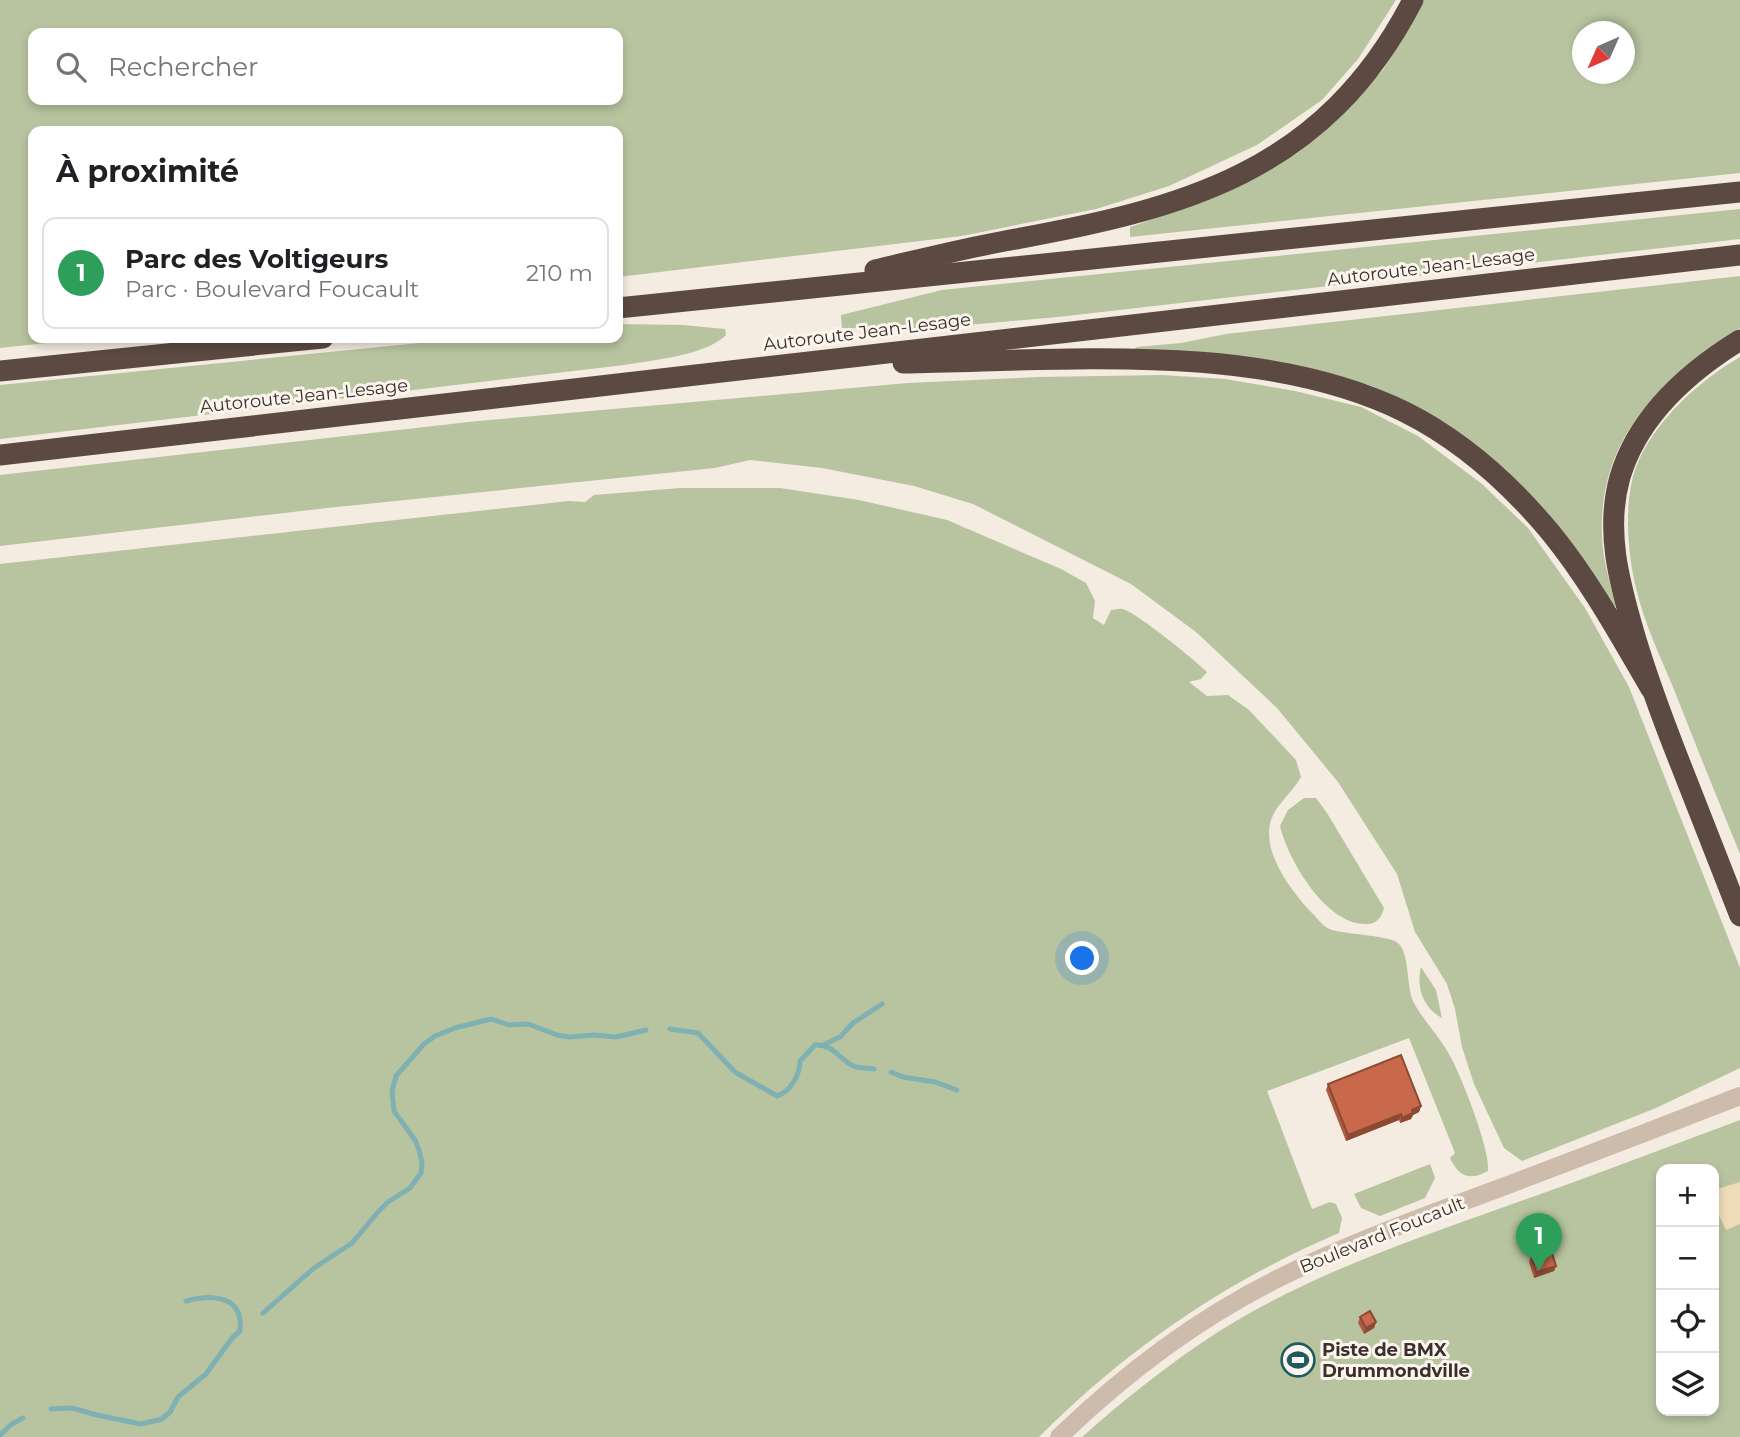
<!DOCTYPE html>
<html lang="fr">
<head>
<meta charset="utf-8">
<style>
	:root { --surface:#fff; --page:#f6f6f6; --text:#202124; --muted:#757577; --line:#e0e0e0; --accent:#db2777 }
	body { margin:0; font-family:Montserrat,sans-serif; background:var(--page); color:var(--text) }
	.controls { position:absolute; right:21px; bottom:21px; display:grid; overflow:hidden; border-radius:14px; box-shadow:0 4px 10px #0003 }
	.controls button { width:63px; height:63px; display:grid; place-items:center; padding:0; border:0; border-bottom:2px solid var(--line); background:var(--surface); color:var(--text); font:35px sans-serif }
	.compass { position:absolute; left:1572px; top:21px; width:63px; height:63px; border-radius:50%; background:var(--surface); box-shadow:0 4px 10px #0003; rotate:225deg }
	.you { position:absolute; left:1083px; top:959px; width:24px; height:24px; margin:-18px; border:5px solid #fff; border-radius:50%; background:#1a73e8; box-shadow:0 0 0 10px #1a73e833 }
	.badge { display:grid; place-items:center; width:46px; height:46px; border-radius:50%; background:var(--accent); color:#fff; font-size:23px; font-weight:700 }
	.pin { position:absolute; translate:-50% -58px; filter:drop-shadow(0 2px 4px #0008) }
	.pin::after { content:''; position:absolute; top:37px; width:24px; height:21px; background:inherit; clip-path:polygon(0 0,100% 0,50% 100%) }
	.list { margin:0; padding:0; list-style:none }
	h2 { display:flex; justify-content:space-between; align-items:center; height:91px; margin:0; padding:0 28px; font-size:30px }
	h2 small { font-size:23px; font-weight:400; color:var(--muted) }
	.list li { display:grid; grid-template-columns:46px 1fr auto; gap:21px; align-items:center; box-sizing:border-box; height:112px; margin:0 14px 14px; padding:0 14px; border:2px solid var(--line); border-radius:14px }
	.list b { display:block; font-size:26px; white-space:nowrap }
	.list p { margin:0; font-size:23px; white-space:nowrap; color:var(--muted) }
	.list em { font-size:23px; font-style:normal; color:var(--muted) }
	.icon { flex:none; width:38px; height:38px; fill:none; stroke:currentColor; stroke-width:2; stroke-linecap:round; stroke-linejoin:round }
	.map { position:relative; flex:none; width:1740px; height:1437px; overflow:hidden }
	.search { position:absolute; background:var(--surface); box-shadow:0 4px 10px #0003; left:28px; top:28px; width:595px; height:77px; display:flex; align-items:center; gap:18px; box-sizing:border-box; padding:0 24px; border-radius:14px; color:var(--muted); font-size:26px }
	.panel { position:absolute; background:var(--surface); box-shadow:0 4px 10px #0003; left:28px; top:126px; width:595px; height:217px; border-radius:14px }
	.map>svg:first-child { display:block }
</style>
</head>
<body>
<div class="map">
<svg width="1740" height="1437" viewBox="0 0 1740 1437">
	<rect width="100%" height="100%" fill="#f4ebe1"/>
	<!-- green -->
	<g fill="#b8c4a0" fill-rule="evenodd">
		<path d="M0,0H1396L1358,59L1322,100L1257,145L1169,186L1096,209L962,236L618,277V131H33V338H93L0,348ZM33,33H618V100H33Z"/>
		<path d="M1422,0H1740V173L1130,237V227L1203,202L1240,185L1337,117L1383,70L1402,40ZM1582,32H1624V74H1582Z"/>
		<polygon points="1740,209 1740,239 1058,317 923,329 842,328 841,315 942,290"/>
		<path d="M1740,276V328C1661,379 1598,437 1602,537C1603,560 1610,584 1616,606L1612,607L1593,577L1410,403L1372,386L1329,374L1132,351L1137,347L1181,343L1226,334Z"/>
		<path d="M618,324L683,325L725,329L726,335C705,356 652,360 624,365L0,439V385L470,338H618Z"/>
		<path d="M1740,357V854C1718,800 1696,746 1675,692C1661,658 1644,623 1636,588C1627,551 1623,497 1638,462C1657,419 1700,380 1740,357Z"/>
		<polygon points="1162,375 1225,379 1295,391 1361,407 1418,436 1482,484 1528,528 1585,608 1629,687 1740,968 1740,1068 1656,1108 1522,1161 1504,1148 1474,1084 1462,1047 1455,1009 1447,984 1415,932 1397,874 1338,782 1277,708 1196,632 1131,584 973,504 914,486 822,468 750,460 715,468 327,508 0,546 0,475 478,421 908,383 1039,377"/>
		<path d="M680,488H780L859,500L947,520L1061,569L1086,583L1095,601L1093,618L1104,625L1111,610C1112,610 1121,608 1122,609C1135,611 1196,661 1207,672L1201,679L1189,682L1207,696L1228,695L1249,710L1296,760L1301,777C1292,793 1277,803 1271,820C1261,852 1292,892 1312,913C1318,919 1324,928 1332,930C1346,934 1391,936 1398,943C1410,953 1406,988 1414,1003C1423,1020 1440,1037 1450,1056C1461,1075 1491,1151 1488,1171C1470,1181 1459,1177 1450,1158L1455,1153L1409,1038L1267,1091L1312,1209L1330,1202L1336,1204L1342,1218L1339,1233C1224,1282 1127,1349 1039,1437H0V564L568,501L585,502L594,495Z"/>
		<path d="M1304,798H1316L1327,813L1384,908C1381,918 1377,924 1366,924C1326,925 1288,860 1280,826L1288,810Z"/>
		<path d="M1421,967L1436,990L1442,1018C1423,1008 1416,987 1421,967Z"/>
		<path d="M1740,1120V1437H1082C1126,1398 1171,1362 1221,1330C1309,1275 1409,1241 1507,1206C1585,1179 1662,1149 1740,1120ZM1661,1169H1714V1411H1661Z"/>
		<polygon points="1430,1164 1435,1178 1425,1198 1380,1216 1361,1208 1354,1194"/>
	</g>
	<!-- sand -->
	<polygon fill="#efdcb8" points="1740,1182 1740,1224 1726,1230 1714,1205 1714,1190"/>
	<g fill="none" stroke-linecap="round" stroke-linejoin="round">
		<!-- stream -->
		<g stroke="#7fb0b2" stroke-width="5">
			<path d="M670,1029L698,1033L735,1072L777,1096C790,1092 800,1075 800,1061L815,1045C835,1044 839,1061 856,1067C862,1068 869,1068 874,1069"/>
			<polyline points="825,1044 840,1037 853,1023 882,1004"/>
			<polyline points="891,1072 903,1077 935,1082 957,1090"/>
			<polyline points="263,1313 314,1268 352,1243 378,1212 388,1202 410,1188 421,1173 422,1162 419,1150 415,1140 394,1111 392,1091 396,1076 424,1044 435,1036 455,1028 491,1019 509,1025 528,1024 557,1035 569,1037 594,1035 616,1037 646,1030"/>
			<path d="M51,1409L72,1408L97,1415L141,1424L162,1419L170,1412L178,1397L206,1374L232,1338L240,1331C244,1295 212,1294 186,1301"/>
			<polyline points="0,1435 12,1424 23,1418"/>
		</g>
		<!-- tertiary -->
		<path stroke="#cdbbac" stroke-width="18" d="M1059,1437C1123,1375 1197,1319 1277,1279C1351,1242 1430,1214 1508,1185C1585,1156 1663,1126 1740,1096"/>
		<!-- motorway -->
		<g stroke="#5c4a42" stroke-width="21">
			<path d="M875,270C918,260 961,249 1005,241C1183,209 1324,173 1413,0"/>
			<polyline points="618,308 1740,192"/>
			<path d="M1740,340C1688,372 1638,416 1620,477C1605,530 1619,581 1634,633C1647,677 1663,720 1680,763C1700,814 1720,865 1740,916"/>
			<path d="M903,363C1061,361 1260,340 1405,412C1461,440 1511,485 1551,533C1590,581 1620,636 1651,689"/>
			<polyline points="0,371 323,338"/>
			<polyline points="0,455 1740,255"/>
		</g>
	</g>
	<!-- wall -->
	<g fill="#ac5a40">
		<polygon points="1328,1084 1421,1106 1419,1112 1413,1115 1411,1119 1400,1123 1399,1120 1346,1141 1326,1090"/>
		<polygon points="1531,1256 1556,1266 1554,1271 1534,1278 1529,1262"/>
		<polygon points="1360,1317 1376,1322 1374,1328 1364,1334 1358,1323"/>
	</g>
	<!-- shaded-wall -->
	<g fill="#8c4a34">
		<polygon points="1421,1106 1419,1112 1413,1115 1411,1119 1400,1123 1402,1118 1412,1110"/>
		<polygon points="1401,1114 1399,1120 1346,1141 1348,1135"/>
		<polygon points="1556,1266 1554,1271 1534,1278 1536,1272"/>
		<polygon points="1376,1322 1374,1328 1364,1334 1366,1328"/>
	</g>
	<!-- building -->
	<g fill="#c8694b" stroke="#8c4a34" stroke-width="2">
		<polygon points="1401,1055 1421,1106 1412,1110 1413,1113 1402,1118 1401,1114 1348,1135 1328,1084"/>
		<polygon points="1551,1250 1556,1266 1536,1272 1531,1256"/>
		<polygon points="1370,1311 1376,1322 1366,1328 1360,1317"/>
	</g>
	<!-- icons -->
	<defs>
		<symbol id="stadium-ring" viewBox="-11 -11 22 22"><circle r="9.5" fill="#fbf5ee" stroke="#1f5a5e" stroke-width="1.5"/><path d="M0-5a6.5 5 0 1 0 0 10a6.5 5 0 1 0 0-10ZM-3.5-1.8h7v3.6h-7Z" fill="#1f5a5e"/></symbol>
	</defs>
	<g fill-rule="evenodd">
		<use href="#stadium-ring" x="1279" y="1341" width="38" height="38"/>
	</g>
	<g text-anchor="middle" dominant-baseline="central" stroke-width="6" stroke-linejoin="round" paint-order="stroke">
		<!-- street labels -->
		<g font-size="18" fill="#3b302b" stroke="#fbf5ee">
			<text transform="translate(1431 267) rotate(-7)">Autoroute Jean-Lesage</text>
			<text transform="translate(867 332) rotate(-7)">Autoroute Jean-Lesage</text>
			<text transform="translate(304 396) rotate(-6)">Autoroute Jean-Lesage</text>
			<text transform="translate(1382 1235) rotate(-22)">Boulevard Foucault</text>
		</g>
		<!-- poi labels -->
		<g font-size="18" font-weight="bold" fill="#3b302b" stroke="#fbf5ee" text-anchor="start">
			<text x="1322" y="1350">Piste de BMX<tspan x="1322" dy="21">Drummondville</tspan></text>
		</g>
	</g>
</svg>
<div class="controls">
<button>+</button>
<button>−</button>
<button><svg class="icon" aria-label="locate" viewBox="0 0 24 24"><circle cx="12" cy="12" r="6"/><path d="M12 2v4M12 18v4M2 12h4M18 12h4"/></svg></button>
<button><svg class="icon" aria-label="layers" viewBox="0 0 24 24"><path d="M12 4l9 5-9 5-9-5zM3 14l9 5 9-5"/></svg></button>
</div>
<svg class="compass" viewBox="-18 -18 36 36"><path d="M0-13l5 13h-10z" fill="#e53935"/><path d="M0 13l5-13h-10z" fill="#757577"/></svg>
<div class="you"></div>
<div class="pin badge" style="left:1539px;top:1271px;background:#2e9e5b">1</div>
<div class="search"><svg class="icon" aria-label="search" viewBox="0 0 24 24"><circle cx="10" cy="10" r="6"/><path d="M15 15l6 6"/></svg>Rechercher</div>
<section class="panel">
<h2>À proximité<small></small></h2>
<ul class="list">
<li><span class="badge" style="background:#2e9e5b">1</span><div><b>Parc des Voltigeurs</b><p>Parc · Boulevard Foucault</p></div><em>210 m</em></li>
</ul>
</section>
</div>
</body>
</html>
